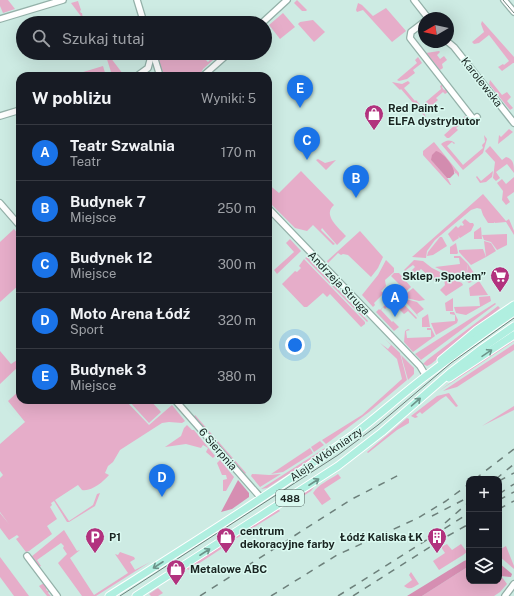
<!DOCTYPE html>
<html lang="pl">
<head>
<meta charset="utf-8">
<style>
	:root { --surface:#171b24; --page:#242831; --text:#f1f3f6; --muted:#9ea1a6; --line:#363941; --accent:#1a73e8 }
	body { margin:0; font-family:"Public Sans",sans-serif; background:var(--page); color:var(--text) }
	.controls { position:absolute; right:12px; bottom:12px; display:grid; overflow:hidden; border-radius:8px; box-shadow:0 4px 16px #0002 }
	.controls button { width:36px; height:36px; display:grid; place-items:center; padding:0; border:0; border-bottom:1px solid var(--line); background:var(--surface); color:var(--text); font:20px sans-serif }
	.compass { position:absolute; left:418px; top:12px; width:36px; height:36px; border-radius:50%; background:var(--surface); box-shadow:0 4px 16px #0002; rotate:261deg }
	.you { position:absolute; left:295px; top:345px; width:14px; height:14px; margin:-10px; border:3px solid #fff; border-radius:50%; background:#1a73e8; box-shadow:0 0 0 6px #1a73e833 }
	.badge { display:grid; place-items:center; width:26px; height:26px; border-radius:50%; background:var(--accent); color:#fff; font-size:13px; font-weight:700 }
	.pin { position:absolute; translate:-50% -33px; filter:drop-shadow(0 1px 2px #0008) }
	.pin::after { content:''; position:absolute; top:21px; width:14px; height:12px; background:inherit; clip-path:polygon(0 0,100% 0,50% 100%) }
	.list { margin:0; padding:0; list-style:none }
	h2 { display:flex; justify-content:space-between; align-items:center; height:52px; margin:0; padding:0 16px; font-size:17px }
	h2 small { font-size:13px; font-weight:400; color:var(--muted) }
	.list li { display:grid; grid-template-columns:26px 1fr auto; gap:12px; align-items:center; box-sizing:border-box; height:56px; padding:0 16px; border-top:1px solid var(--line) }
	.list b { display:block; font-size:15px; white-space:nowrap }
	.list p { margin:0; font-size:13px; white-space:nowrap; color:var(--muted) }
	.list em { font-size:13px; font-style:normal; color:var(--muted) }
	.icon { flex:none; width:22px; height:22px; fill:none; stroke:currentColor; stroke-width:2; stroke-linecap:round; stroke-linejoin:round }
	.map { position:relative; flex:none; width:514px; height:596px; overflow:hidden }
	.search { position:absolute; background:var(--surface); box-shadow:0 4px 16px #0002; left:16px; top:16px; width:256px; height:44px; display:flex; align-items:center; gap:10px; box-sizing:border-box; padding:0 14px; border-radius:22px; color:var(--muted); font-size:15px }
	.panel { position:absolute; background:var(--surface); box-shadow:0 4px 16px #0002; left:16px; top:72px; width:256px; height:332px; border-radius:12px }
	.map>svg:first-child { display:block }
</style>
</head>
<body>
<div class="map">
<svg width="514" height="596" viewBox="0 0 514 596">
	<rect width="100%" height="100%" fill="#cdebe3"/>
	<!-- green -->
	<g fill="#e6adc9">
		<polygon points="0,0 8,0 15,9 3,13 0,6"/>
		<polygon points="297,0 307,10 306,11 302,11 294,3"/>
		<polygon points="78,1 81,10 80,11 81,13 82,13 83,19 71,3"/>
		<polygon points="358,3 362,5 373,16 386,8 406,31 392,42 363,10 357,12 356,10"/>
		<polygon points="283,13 295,27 280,39 269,25"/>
		<polygon points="313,20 325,32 314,42 298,24 300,22"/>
		<polygon points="482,21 514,57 514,63 513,63 502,71 498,67 503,64 504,65 509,61 489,35 479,43 474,44 472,42 484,32 481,24"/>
		<polygon points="439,51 440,52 437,55 440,59 444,56 447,60 442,64 443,68 440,70 426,53"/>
		<polygon points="105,53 107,53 123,74 109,76 109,73 111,72"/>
		<path d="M157,53H199L208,62L213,57L210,53H221L203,69L201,73C194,76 168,79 163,72C160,67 159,59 157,53Z"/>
		<polygon points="418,57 422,63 413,70 415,73 407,79 399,81 397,80 417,63 415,60"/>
		<polygon points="103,66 106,76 70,76"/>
		<polygon points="490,80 502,95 507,92 511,97 507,101 513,108 510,110 489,84"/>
		<polygon points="408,81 410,83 404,88 415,101 416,100 421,106 441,89 440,86 443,84 444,84 442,87 444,90 447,88 448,92 445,94 443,92 436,98 438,100 424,112 426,118 401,89 400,90 392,82 402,84"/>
		<polygon points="465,116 467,119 456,128 458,130 449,138 447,138 444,135"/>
		<polygon points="509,129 513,132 498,144 499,135 501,137"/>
		<path d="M484,135L487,139L483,153L463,170L441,144C446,140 450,139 455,143L454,144L452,142L447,146L463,165L483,148L482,145L485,142Z"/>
		<polygon points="434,142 459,173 459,177 456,173 454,174 455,172 431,160 448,179 451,185 450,185 423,155 423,151"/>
		<path d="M490,146L502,160L506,157C514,159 514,165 514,173L507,164L496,172L500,178L496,181L493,178L495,162L485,151Z"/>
		<polygon points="318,159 325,163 336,160 326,170 316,160"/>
		<path d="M301,171L334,205C322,215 339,228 346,236L337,245L322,228L321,230L335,244L333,245L313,225L307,231L295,228L268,201V184L279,193Z"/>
		<polygon points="493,171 492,177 486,182 480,183 476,177 477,176 481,181"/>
		<polygon points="514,177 514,192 507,197 510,202 506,205 502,200 503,191 497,183 502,179 506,184"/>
		<polygon points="483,194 506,221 509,219 514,231 514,235 506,222 495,223 495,222 494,223 488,223 483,215 481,209 477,208 471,210 435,240 427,251 426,258 412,257"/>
		<polygon points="465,219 470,223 473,223 474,225 471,231 460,238 458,236 459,238 453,242 448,234 456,226 458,228 461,225 462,226 464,225 462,222"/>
		<polygon points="481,227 482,239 474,239 474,232"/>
		<polygon points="14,229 20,236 20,284 0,302 0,242"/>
		<polygon points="360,231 383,257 378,268 371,277 348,255 343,254 341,255 338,253 328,263 327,261"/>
		<polygon points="507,234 507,245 497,250 491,242 484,240 482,235"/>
		<polygon points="440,237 442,237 447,246 433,255 427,256 428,252"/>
		<polygon points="290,239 301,251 277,274 274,270 294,252 286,243"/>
		<polygon points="484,241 491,243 496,251 486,257"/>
		<polygon points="456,243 458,253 457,254 450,254 450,247"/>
		<polygon points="483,249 486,257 471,265 459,252 459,250"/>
		<polygon points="454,256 460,256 468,264 465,281 435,267 460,264 459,258 454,258"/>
		<polygon points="307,257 368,321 367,322 305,258"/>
		<polygon points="304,259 365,322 365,324 361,327 330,294 327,297 323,293 307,307 304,307 282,284 295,271 297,272 301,268 299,266"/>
		<polygon points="386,260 394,268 394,272 385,280 386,286 381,291 384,293 374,303 375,305 373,307 362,295 378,275"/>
		<polygon points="414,260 423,261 432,268 462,283 463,285 446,296 440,290 445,285 444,279 439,279 437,283 421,269 415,275 411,271 415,267 413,265 406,270 408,274 404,270"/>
		<polygon points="468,264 478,279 469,283 466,281"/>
		<polygon points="394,273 399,273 411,287 401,296 399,296 405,290 391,276"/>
		<polygon points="479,281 488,295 470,296 469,288"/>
		<polygon points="413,288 425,300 419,301 402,297"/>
		<polygon points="392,296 396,296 417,318 416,319 408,311 404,314 392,302 385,309 383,307 381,310 392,322 393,321 399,327 394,331 376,312 379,309 380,310 390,300 389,298"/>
		<polygon points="490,296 491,301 466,315 456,313 454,307 480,306 479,297"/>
		<polygon points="402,298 417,302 424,309 417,314 419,317"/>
		<polygon points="453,298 453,311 446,311 445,303"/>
		<polygon points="495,303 496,304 421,360 415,354"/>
		<polygon points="498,306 500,308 469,333 431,364 427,366 423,364 427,360"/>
		<polygon points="450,312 454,312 458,320 457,323 436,335 431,323 455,321 455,315 450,314"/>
		<polygon points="428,314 430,327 422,327 422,318"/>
		<polygon points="427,328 431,328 435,336 413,352 404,342 405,331 408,329 410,330 406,331 407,338 431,337 431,330 427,330"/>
		<polygon points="385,339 400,353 407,380 369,412 326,444 322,440 362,415 402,379 397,359 380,343 388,349 391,345"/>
		<polygon points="514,339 514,341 439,391 472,367"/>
		<polygon points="514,344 514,350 457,387 443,391"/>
		<polygon points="0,351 11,364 20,358 20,365 0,384"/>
		<polygon points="401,355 414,368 414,374 408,380"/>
		<path d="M20,390V400H125L149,425L172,405L185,421L182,423L169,422L162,423L120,450L113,462L108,466L105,473L109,475C103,482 91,492 82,490L78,485L55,500L69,521L93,505L97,494L100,493L95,506L69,522H67L54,501L51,503L52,505L50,507L57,519L47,526L52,534L29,551L26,552L16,539L19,537L17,535L9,540L0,528V513L9,524L0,512V478L3,475L0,471V444L25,422L8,401Z"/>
		<polygon points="449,393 458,406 456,407 446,396 441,399 422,414 420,412 416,415 418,417 415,418 411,416 437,396"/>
		<polygon points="128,400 150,400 161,412 149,423"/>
		<polygon points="514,406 514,410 482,426"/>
		<polygon points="195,415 246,473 245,474 194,417"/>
		<polygon points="407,418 409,419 409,423 397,430 368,453 367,452"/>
		<polygon points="187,425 192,430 194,430 215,456 213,458 206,452 208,448 203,445 201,448 186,444 165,447 181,436 184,428"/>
		<polygon points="203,436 236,473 236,475 202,437"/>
		<polygon points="320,441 324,445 314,452 311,447"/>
		<polygon points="310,448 313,453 283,472 271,474"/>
		<polygon points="325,448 323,452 267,488 261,489"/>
		<polygon points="220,460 234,477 226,491 223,491 223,480 227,479 226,475 222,475 217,463"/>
		<polygon points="252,474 269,475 281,474 260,487 251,476"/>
		<path d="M338,474L341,478L324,489L331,499L322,505L313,493C319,484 329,480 338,474Z"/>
		<polygon points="314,487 311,491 286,507 287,504"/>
		<polygon points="278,509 280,511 237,538 236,537"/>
		<polygon points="64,530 77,551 80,550 70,558 94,595 128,573 115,554 118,555 120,552 134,557 135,559 130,562 135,570 150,562 96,596 82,596 58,563 67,554 63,548 64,546 61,543 37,560 41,566 38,567 31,557"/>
		<polygon points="232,539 233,541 189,570 187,569 187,568"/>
		<polygon points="447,544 452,550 461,544 467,552 463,555 439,570 433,561 445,553 441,547"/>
		<polygon points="506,546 514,566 514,569 499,556 499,550"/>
		<polygon points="0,557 29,596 14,596 0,577"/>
		<polygon points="469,566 469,581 499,581 499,573 507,584 500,592 494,596 422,596"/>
		<path d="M411,572L419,584C413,587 410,591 404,586L412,580L409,575Z"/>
		<polygon points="44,583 48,587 46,589 47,591 50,590 48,593 51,596 47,596 39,586"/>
		<polygon points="158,588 163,593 158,596 151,596 149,594"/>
	</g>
	<!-- forest -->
	<g fill="#d68eb2">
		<polygon points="238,480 249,493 249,497 232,509 221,512"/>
		<polygon points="469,559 469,566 422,596 407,596 464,561"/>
		<polygon points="499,563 512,574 511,577 501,576 499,573"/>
	</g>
	<!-- water -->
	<path fill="#d38caf" d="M436,151C444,153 455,167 454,174L450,178H447L431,160L432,155Z"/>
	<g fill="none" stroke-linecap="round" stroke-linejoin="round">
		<defs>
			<g id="minor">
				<polyline points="137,0 144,23"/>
				<polyline points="414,0 428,18"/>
				<polyline points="504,0 514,12"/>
				<polyline points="0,19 63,0"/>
				<polyline points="424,22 411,32 410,38 474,120 477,117"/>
				<polyline points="262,23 287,0"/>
				<polyline points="448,42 454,47 514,123"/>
				<polyline points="153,53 160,76"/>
				<polyline points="137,76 148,68 152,53"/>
				<polyline points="203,76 229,53"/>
				<polyline points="0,116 20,110"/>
				<polyline points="0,203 20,226"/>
				<polyline points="268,208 420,366 426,376"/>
				<polyline points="175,400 261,498"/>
				<polyline points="27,556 57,596"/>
				<polyline points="505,596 514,584"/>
			</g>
			<g id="major">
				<polyline points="441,360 477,330 514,305"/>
				<polyline points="449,378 514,335"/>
				<path d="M109,596C191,544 274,492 353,435C378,416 401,395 426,376C455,354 484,332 514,312"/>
				<polyline points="136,596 338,466 382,432 451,372 481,349 514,326"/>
			</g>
		</defs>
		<!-- minor casing -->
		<use href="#minor" stroke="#94b1a9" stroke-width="8"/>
		<!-- major casing -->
		<use href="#major" stroke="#fff" stroke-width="9"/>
		<!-- minor -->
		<use href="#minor" stroke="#fff" stroke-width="5.5"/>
		<!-- major -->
		<use href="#major" stroke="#b0efe0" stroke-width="7"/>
		<!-- tram -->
		<g stroke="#6d807b" stroke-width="1">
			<polyline points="503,0 514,13"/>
			<polyline points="120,596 338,455 378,425 451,363 514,318"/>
		</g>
		<!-- rail -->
		<g stroke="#6d807b" stroke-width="1.5" stroke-dasharray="7 7" stroke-linecap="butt">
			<polyline points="475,479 514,449"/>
			<polyline points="496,479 514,464"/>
			<polyline points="499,481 514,473"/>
			<polyline points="499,494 514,484"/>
			<polyline points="499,500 514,492"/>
			<polyline points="499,509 514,501"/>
			<polyline points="432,516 469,497"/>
			<polyline points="445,523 469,502"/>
			<polyline points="200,596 352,499 399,475"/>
			<polyline points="271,596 337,555 418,518 446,501 469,484"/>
			<polyline points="338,596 469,513"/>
			<polyline points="353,596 444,538 469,524"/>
		</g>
	</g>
	<!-- one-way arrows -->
	<defs><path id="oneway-shaft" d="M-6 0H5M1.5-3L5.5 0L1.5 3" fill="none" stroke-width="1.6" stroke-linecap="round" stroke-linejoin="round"/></defs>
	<g stroke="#6c948a">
		<use href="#oneway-shaft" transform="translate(487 353) rotate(-34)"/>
		<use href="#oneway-shaft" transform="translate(416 402) rotate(-41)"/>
		<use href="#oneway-shaft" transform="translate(314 482) rotate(-33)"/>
		<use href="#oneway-shaft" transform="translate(205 552) rotate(-33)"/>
		<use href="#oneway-shaft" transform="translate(158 565) rotate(147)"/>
	</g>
	<!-- icons -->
	<defs>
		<symbol id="shop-pin" viewBox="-11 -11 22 30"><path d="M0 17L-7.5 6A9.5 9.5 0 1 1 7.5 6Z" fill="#b2327e" stroke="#daf9f0"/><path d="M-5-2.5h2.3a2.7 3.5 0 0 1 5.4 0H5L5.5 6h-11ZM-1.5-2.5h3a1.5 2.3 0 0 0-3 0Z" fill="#fff"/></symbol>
		<symbol id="supermarket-pin" viewBox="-11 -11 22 30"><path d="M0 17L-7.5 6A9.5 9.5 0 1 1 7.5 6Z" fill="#b2327e" stroke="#daf9f0"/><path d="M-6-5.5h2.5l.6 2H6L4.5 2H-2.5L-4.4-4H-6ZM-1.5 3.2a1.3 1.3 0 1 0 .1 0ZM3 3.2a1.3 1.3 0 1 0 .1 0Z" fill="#fff"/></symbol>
		<symbol id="parking-pin" viewBox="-11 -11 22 30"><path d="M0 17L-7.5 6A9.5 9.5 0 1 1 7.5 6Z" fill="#b2327e" stroke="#daf9f0"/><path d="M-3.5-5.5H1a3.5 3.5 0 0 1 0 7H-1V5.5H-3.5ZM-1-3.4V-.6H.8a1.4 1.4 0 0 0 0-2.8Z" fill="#fff"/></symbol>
		<symbol id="building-pin" viewBox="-11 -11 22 30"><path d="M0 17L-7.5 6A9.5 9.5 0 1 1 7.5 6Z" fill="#b2327e" stroke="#daf9f0"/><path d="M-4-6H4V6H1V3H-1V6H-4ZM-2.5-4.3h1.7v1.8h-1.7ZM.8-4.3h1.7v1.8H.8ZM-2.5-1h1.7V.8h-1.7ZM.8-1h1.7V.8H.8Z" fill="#fff"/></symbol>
	</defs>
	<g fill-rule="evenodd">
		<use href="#shop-pin" x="363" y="103" width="22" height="30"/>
		<use href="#supermarket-pin" x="489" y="265" width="22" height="30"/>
		<use href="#parking-pin" x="84" y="526" width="22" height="30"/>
		<use href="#shop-pin" x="215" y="526" width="22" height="30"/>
		<use href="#building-pin" x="426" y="526" width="22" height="30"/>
		<use href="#shop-pin" x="165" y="558" width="22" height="30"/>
	</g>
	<g text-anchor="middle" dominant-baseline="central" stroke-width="3" stroke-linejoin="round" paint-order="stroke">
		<!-- shield labels -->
		<rect fill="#daf9f0" stroke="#53645f" stroke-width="1" x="276" y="490" width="28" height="16" rx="3"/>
		<g font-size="10" font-weight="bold" fill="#192421">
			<text x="290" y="498">488</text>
		</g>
		<!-- street labels -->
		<g font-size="11" fill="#192421" stroke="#daf9f0">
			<text transform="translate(482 82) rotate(52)">Karolewska</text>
			<text transform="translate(339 283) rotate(46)">Andrzeja Struga</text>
			<text transform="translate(218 449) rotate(49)">6 Sierpnia</text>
			<text transform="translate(326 454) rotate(-35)">Aleja Włókniarzy</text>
		</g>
		<!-- poi labels -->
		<g font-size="11" font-weight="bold" fill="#192421" stroke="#daf9f0" text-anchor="start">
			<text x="388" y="108">Red Paint -<tspan x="388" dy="13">ELFA dystrybutor</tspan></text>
			<text x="486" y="276" text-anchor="end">Sklep „Społem”</text>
			<text x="240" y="531">centrum<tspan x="240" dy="13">dekoracyjne farby</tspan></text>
			<text x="109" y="537">P1</text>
			<text x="423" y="537" text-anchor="end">Łódź Kaliska ŁK</text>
			<text x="190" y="569">Metalowe ABC</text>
		</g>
	</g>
</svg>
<div class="controls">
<button>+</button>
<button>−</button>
<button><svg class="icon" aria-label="layers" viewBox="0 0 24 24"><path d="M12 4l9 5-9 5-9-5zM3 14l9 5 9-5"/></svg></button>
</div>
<svg class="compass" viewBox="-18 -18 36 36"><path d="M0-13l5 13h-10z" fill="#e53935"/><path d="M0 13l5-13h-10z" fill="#9ea1a6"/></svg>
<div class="you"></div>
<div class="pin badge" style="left:395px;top:317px">A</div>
<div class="pin badge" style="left:356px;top:198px">B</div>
<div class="pin badge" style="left:307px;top:160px">C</div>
<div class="pin badge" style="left:162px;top:497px">D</div>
<div class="pin badge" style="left:300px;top:108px">E</div>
<div class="search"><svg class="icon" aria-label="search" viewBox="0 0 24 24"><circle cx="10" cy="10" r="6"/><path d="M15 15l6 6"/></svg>Szukaj tutaj</div>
<section class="panel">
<h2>W pobliżu<small>Wyniki: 5</small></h2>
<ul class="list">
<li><span class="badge">A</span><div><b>Teatr Szwalnia</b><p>Teatr</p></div><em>170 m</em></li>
<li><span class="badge">B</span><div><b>Budynek 7</b><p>Miejsce</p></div><em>250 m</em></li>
<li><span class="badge">C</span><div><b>Budynek 12</b><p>Miejsce</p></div><em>300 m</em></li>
<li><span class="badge">D</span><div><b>Moto Arena Łódź</b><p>Sport</p></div><em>320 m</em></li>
<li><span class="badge">E</span><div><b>Budynek 3</b><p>Miejsce</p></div><em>380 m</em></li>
</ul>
</section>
</div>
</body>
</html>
